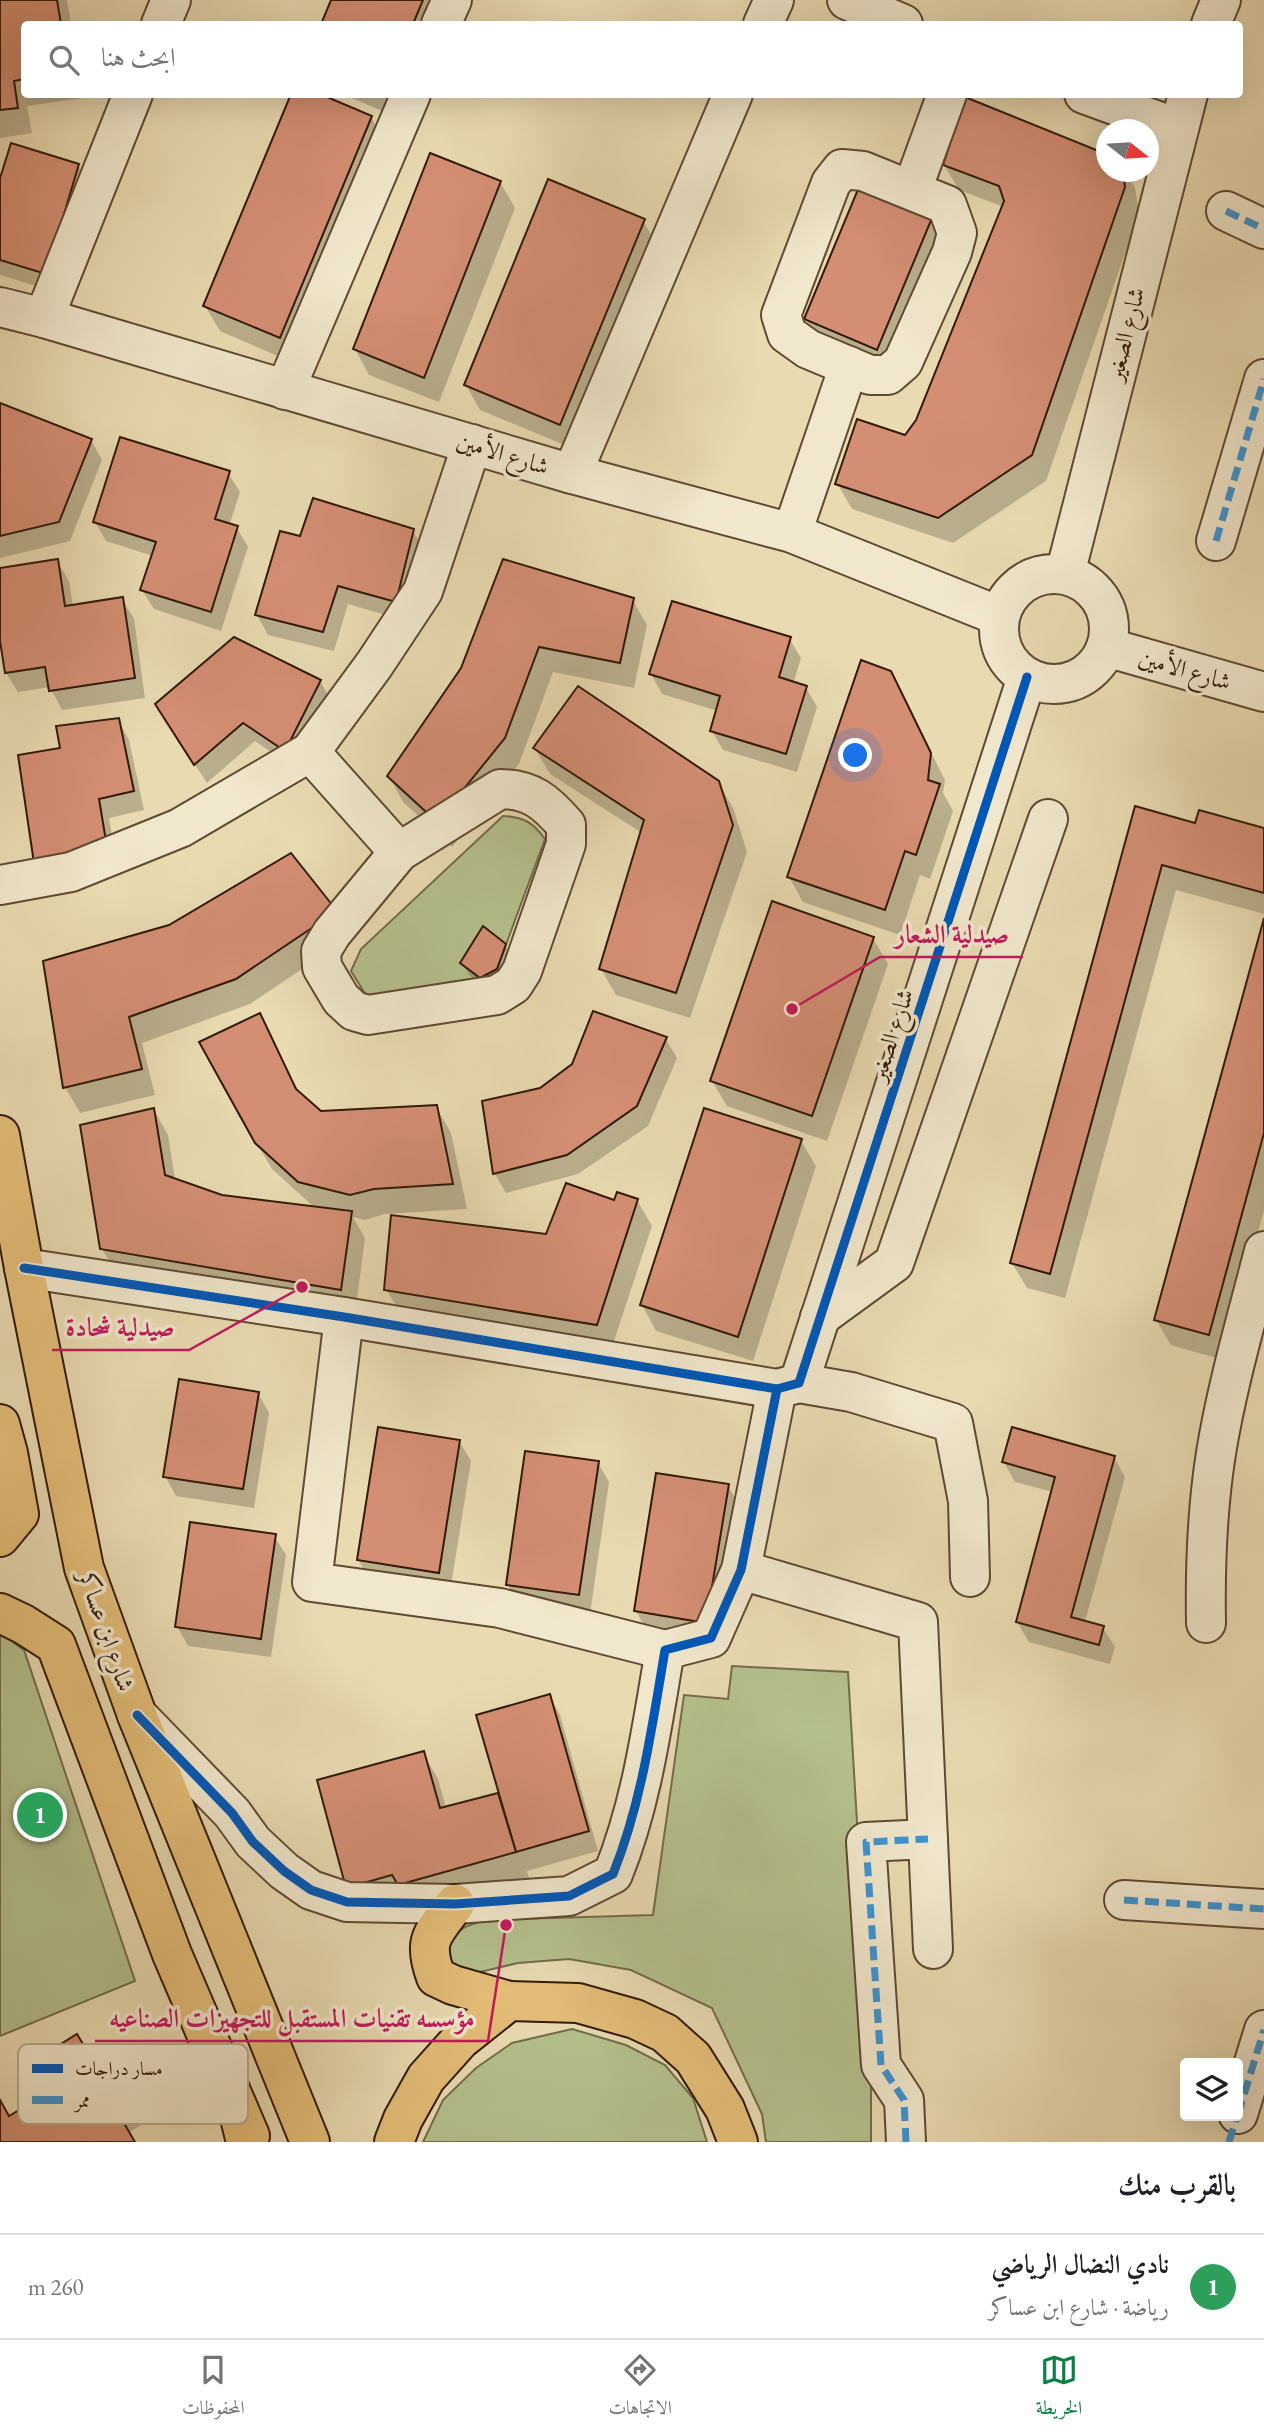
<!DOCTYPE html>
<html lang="ar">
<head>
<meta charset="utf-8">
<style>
	:root { --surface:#fff; --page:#f2f2f2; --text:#202124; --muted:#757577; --line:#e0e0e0; --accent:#0b8043 }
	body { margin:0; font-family:"EB Garamond",Amiri,serif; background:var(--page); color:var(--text); direction:rtl }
	.controls { position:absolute; right:21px; bottom:21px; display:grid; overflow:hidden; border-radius:7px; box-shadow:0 7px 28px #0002 }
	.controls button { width:63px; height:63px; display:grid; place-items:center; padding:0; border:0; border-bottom:2px solid var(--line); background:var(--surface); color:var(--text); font:35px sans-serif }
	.compass { position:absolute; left:1096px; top:119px; width:63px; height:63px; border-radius:50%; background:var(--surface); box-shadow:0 7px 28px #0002; rotate:107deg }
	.you { position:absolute; left:856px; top:756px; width:24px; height:24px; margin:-18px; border:5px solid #fff; border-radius:50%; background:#1a73e8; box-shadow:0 0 0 10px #1a73e833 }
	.badge { display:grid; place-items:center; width:46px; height:46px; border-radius:50%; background:var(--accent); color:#fff; font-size:23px; font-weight:700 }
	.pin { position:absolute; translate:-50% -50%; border:4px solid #fff; box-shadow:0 2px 7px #0006 }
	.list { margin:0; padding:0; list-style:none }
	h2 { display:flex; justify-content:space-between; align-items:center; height:91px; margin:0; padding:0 28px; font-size:30px }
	h2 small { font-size:23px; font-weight:400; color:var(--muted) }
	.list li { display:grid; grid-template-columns:46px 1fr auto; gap:21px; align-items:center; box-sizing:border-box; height:105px; padding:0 28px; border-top:2px solid var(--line) }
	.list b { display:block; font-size:26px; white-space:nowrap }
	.list p { margin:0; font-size:23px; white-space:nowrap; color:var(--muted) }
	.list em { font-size:23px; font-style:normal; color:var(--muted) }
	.icon { flex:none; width:38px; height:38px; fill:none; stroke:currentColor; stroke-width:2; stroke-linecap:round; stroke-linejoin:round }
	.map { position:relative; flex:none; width:1264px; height:2142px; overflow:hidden; direction:ltr }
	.search { position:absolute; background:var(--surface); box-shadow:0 7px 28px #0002; left:21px; right:21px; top:21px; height:77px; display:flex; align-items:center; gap:18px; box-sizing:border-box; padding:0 24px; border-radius:7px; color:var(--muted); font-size:26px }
	.sheet { height:196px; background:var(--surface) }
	nav { display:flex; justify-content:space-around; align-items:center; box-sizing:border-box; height:98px; border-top:2px solid var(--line); background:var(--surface); font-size:19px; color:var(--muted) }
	nav a { display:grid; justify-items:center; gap:4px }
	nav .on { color:var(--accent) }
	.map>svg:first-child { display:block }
</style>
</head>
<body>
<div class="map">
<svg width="1264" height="2142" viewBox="0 0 1264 2142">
	<rect width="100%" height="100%" fill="#e9dab1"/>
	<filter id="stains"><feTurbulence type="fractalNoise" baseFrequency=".00286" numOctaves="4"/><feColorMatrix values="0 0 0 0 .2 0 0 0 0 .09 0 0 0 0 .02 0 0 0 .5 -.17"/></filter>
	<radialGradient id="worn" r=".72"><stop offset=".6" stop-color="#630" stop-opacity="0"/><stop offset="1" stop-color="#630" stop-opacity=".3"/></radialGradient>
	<!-- green -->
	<g fill="#b4c08d" stroke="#726d4a" stroke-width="2">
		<path d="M503,816C523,817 533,822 545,839L497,969L480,978L367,997L351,971L361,949Z"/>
		<polygon points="0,1633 24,1650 135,1981 0,2036"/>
		<polygon points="732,1666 848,1672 871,2056 871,2142 766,2142 762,2114 712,2008 631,1970 569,1959 518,1963 480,1972 459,1974 446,1966 450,1937 467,1926 485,1920 653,1915 684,1695 728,1699"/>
		<polygon points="572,2029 626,2045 665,2065 693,2098 707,2142 423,2142 443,2100 476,2068 512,2043"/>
	</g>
	<!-- shadow -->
	<g fill="#0003">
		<polygon points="0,0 67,0 71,24 24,24 24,94 82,94 82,98 27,106 32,133 0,138"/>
		<polygon points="333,0 448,0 438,24 323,24"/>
		<polygon points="343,94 408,94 398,118"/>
		<polygon points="966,99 1106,156 1106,172 1126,172 1135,188 1139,213 1046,481 953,543 852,509 837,483 905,437 918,421 1004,207 959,190 944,165"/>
		<polygon points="371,117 385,143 294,363 220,331 205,306"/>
		<polygon points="78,165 89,185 56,292 0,275 0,179"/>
		<polygon points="500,182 515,208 439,402 369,375 355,349"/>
		<polygon points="931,220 942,239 888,368 817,339 806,319"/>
		<polygon points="643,221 658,246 574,449 480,410 466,385"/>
		<polygon points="0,405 91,440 102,460 70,541 0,558"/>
		<polygon points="228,473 240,492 229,526 237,528 248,547 221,631 154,609 142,590 153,556 106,541 95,522"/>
		<polygon points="413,531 425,550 406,621 348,604 334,651 268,635 257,615 301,539"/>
		<polygon points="57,561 69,581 73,607 122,599 134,619 145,698 62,710 50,687 18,692 6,673 0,629 0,570"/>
		<polygon points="632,599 647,625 634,688 553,672 519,764 452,847 403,802 389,776 463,669"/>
		<polygon points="789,638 801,658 793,684 806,688 817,707 797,772 723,750 712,731 718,711 662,694 651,674"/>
		<polygon points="890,672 945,780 943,793 953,811 930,879 920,875 900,935 803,902 789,877"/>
		<polygon points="320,681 331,700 296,769 255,741 207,783 168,724"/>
		<polygon points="118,720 129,740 144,810 109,818 118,873 62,750"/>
		<polygon points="535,749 718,782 733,808 747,852 690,1018 616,995 601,969 642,833 550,774"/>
		<polygon points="1136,808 1197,825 1264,830 1264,914 1176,890 1065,1298 1027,1288 1012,1263"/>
		<polygon points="336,912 350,937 250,1004 142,1043 155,1095 80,1113 65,1087 45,962"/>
		<polygon points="1264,925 1264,1210 1223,1360 1171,1345 1156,1320"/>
		<polygon points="873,938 888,964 827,1141 727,1106 712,1081"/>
		<polygon points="505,945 512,959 489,990 470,976 462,963"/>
		<polygon points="259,1015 300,1094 321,1113 436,1107 451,1133 467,1209 384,1214 365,1220 353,1217 365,1238 355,1315 117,1274 102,1249 154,1110 168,1135 175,1180 222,1196 315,1208 272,1169 256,1142"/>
		<polygon points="665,1038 677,1058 648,1126 578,1174 506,1193 495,1174 484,1102 541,1090"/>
		<polygon points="801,1141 816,1166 753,1361 656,1331 642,1305"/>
		<polygon points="637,1200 652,1226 611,1350 401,1315 386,1289 547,1236 615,1202"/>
		<polygon points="258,1393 269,1413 254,1508 176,1496 165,1476"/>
		<polygon points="459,1441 471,1461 450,1592 370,1579 358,1560"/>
		<polygon points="1114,1457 1125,1477 1085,1622 1103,1628 1115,1647 1110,1664 1029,1642 1017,1622 1053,1492 1015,1482 1004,1462"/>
		<polygon points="598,1463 609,1482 590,1614 519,1604 508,1585"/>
		<polygon points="728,1486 739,1505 717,1641 647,1630 635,1610"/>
		<polygon points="274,1536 286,1555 271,1657 188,1646 177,1626"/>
		<polygon points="549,1696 560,1715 598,1851 527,1871 529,1878 414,1909 348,1887 423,1753 438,1779 446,1808 501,1794"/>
		<polygon points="124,2092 143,2124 128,2133 133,2142 0,2142 0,2103 9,2118 113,2099"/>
	</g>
	<!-- building -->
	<g fill="#d48e74" stroke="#311a07" stroke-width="2">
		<polygon points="0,0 57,0 61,24 24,24 24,79 14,81 18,108 0,110"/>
		<polygon points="331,0 423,0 413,24 321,24"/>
		<polygon points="291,94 320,94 372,116 280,338 203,306"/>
		<polygon points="965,97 1106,154 1106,172 1123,172 1125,187 1032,455 938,518 835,484 857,419 905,435 916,420 1004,201 999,186 943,165"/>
		<polygon points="11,143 79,164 46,274 0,260 0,178"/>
		<polygon points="430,153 501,181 424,378 353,349"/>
		<polygon points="548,179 645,219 560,425 464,385"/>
		<polygon points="859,187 932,218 877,350 804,319"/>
		<polygon points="0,403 92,439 59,522 0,536"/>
		<polygon points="120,437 230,471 215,519 238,526 211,612 140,590 156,542 93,522"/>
		<polygon points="313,498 414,529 396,602 338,586 323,632 255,615 280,531 300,536"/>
		<polygon points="58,559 65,606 123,597 135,678 49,691 45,667 5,673 0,641 0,568"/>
		<polygon points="503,559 634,598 620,663 539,647 505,738 437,822 387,776 461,668"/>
		<polygon points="672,601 791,637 779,677 807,686 786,754 710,731 720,696 649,674"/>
		<polygon points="234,637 321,680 285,751 243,723 194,765 155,704"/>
		<polygon points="861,660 891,671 931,753 928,780 940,784 916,855 905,851 885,910 787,877"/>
		<polygon points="578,686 719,781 733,825 676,993 599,969 644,820 533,748"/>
		<polygon points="119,718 134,791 99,799 108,853 35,870 18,755 60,748 56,726"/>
		<polygon points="1135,806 1195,823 1199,810 1264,828 1264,893 1162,865 1050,1274 1010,1263"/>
		<polygon points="291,853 337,911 236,979 129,1017 142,1069 63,1088 43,961 169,925"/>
		<polygon points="772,901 874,937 812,1116 710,1081"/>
		<polygon points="1264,918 1264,1133 1209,1335 1154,1320"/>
		<polygon points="483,926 506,944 497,969 480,978 460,963"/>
		<polygon points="593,1011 667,1037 637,1106 567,1155 493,1174 482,1101 540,1088 572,1064"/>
		<polygon points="260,1013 296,1089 321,1111 437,1105 453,1184 374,1189 350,1195 298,1182 255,1143 199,1042"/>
		<polygon points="154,1108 165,1175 222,1195 352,1211 341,1290 100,1249 80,1125"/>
		<polygon points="704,1108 802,1139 738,1337 640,1305"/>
		<polygon points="566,1183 614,1200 617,1192 638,1199 597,1325 384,1290 391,1215 546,1234"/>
		<polygon points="179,1379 259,1392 243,1489 163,1477"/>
		<polygon points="378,1427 460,1440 439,1573 357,1560"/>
		<polygon points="1012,1427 1115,1456 1071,1617 1104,1626 1099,1645 1016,1622 1055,1477 1002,1462"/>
		<polygon points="525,1451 599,1461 579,1595 506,1585"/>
		<polygon points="656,1473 729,1484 706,1623 634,1611"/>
		<polygon points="190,1522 276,1534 261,1639 175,1627"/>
		<polygon points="550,1694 589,1831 516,1852 476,1715"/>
		<polygon points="424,1751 440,1808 498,1793 516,1852 398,1885 392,1875 346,1888 317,1780"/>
		<polygon points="77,2034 114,2096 125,2089 134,2104 118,2113 135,2142 0,2142 0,2100 9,2116 65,2082 48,2052"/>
	</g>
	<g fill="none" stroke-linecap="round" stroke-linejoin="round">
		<defs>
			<g id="minor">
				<polyline points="847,0 903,24"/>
				<polyline points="161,24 171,0"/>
				<polyline points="441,24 452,0"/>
				<polyline points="763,24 774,0"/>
				<polyline points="1211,24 1221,0"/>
				<polyline points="1084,94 1177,128"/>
				<polygon points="842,169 863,171 947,205 957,233 952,252 903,362 888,375 870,375 808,349 787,334 781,315 831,183"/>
				<polyline points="912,190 947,94"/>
				<polyline points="1226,211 1264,229"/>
				<polyline points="0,307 44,318 572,474 792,533 999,616"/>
				<polyline points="44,318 133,94"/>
				<polyline points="285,390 411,94"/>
				<polyline points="572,474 733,94"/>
				<polyline points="792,533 849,366"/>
				<polyline points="1216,541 1264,379"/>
				<circle cx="1054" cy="629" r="55"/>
				<polyline points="1065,574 1188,94"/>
				<polyline points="1106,647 1264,692"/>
				<polyline points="310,752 399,852"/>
				<path d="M500,789C531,789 546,802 566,825V844L522,971L513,985L497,995L368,1015L354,1011L341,999L322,967L321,951L332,933L399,852Z"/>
				<polyline points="0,885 71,872 180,828 310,752 374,665 423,591 472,444"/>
				<polyline points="24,1268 344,1317 777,1389 799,1383 1027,677"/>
				<polyline points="344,1317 312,1582 500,1608 665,1650"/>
				<polyline points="820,1317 894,1263 1048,819"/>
				<polyline points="799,1383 851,1392 953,1423 968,1501 970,1577"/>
				<polyline points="741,1570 918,1622 933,1949"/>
				<path d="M1206,1623C1205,1566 1207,1510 1216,1453C1227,1385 1247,1318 1264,1251"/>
				<path d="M137,1715L232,1813L253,1842L284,1871L311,1890L347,1902L455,1904L569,1896L613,1874C642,1802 652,1726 665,1650L711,1638L741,1570L777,1389"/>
				<polyline points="1124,1900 1264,1909"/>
				<polyline points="1238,2114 1264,2030"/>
				<polyline points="906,2142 904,2100 881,2065 866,1842 928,1839"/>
			</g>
			<g id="major">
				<polyline points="0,1135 24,1268 84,1568 137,1715 310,2142"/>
				<polyline points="0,1424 8,1453 19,1514 0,1537"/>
				<polyline points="0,1613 23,1624 56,1645 172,1954 250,2136"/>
			</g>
			<g id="highway">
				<path d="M455,1904C433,1934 422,1939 436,1977L453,1985L509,2001"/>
				<polyline points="237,2106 246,2142"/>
				<polyline points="394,2142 403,2119 426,2078 460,2040 509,2001 578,2003 635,2019 665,2033 693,2058 725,2109 738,2142"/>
			</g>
		</defs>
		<!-- minor casing -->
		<use href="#minor" stroke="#5f4a32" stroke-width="42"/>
		<!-- major casing -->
		<use href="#major" stroke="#311a07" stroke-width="42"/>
		<!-- highway casing -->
		<use href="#highway" stroke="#311a07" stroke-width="42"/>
		<!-- minor -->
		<use href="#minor" stroke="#f1e7cc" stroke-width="38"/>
		<!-- major -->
		<use href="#major" stroke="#e4bd78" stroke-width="38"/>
		<!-- highway -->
		<use href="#highway" stroke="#e4bd78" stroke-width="38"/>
		<!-- quiet -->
		<g stroke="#3d94d1" stroke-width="7" stroke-dasharray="14 7" stroke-linecap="butt">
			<polyline points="1226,211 1264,229"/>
			<polyline points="1216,541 1264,379"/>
			<polyline points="1124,1900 1264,1909"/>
			<polyline points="1238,2114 1264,2030"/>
			<polyline points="906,2142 904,2100 881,2065 866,1842 928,1839"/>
			<polyline points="1229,2142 1237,2116"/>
		</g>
		<defs>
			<g id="cycleway">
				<polyline points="24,1268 344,1317 777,1389 799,1383 1027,677"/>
				<path d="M137,1715L232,1813L253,1842L284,1871L311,1890L347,1902L455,1904L569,1896L613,1874C642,1802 652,1726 665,1650L711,1638L741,1570L777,1389"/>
			</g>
		</defs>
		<!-- cycleway casing -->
		<use href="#cycleway" stroke="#f1e7cc" stroke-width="13"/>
		<!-- cycleway -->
		<use href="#cycleway" stroke="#0057b8" stroke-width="9"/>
	</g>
	<g text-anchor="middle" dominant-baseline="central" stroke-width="7" stroke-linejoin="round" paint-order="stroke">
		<!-- street labels -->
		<g font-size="24" fill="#311a07" stroke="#f1e7cc">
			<text transform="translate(1125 334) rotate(-76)">شارع الصغير</text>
			<text transform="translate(503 453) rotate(17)">شارع الأمين</text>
			<text transform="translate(1185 669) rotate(16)">شارع الأمين</text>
			<text transform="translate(891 1035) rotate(-72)">شارع الصغير</text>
			<text transform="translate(107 1631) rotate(71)">شارع ابن عساكر</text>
		</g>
	</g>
	<!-- legend -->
	<rect x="18" y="2044" width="230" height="80" rx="10" fill="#f1e7cc" stroke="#b7aa91" stroke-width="2"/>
	<rect x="32" y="2064" width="31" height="9" fill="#0057b8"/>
	<rect x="32" y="2096" width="31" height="8" fill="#3d94d1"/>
	<g font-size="19" fill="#311a07">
		<text x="75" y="2075">مسار دراجات</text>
		<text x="75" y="2107">ممر</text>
	</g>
	<!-- callouts -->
	<path fill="none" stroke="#c2185b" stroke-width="2.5" d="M792 1009L880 957H1023M302 1287L189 1350H52M506 1925L488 2041H95"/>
	<g fill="#c2185b" stroke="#f1e7cc" stroke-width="2.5">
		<circle cx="792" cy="1009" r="7"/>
		<circle cx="302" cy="1287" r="7"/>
		<circle cx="506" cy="1925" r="7"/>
	</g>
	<g font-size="26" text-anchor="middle" font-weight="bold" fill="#c2185b" stroke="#f1e7cc" stroke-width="7" stroke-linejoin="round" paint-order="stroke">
		<text x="952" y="943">صيدلية الشعار</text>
		<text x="120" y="1336">صيدلية شحادة</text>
		<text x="292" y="2027">مؤسسه تقنيات المستقبل للتجهيزات الصناعيه</text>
	</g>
	<rect width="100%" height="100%" filter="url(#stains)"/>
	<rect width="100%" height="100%" fill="url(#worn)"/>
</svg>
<div class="controls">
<button><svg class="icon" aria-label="layers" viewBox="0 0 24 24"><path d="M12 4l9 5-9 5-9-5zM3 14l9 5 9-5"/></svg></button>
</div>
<svg class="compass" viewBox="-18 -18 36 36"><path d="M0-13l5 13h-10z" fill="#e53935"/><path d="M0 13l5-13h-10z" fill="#757577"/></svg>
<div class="you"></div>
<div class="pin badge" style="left:40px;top:1815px;background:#2e9e5b">1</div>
<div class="search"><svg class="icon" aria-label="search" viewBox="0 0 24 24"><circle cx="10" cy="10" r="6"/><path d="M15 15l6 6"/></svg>ابحث هنا</div>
</div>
<section class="sheet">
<h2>بالقرب منك<small></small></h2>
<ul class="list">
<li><span class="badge" style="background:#2e9e5b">1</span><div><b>نادي النضال الرياضي</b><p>رياضة · شارع ابن عساكر</p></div><em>260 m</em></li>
</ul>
</section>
<nav>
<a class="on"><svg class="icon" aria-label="map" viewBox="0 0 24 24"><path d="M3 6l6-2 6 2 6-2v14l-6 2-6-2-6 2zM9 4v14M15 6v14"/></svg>الخريطة</a>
<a><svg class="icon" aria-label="directions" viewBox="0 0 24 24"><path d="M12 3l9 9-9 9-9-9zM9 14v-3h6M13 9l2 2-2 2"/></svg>الاتجاهات</a>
<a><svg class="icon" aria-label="saved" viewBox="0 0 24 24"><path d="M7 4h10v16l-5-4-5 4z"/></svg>المحفوظات</a>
</nav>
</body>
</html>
